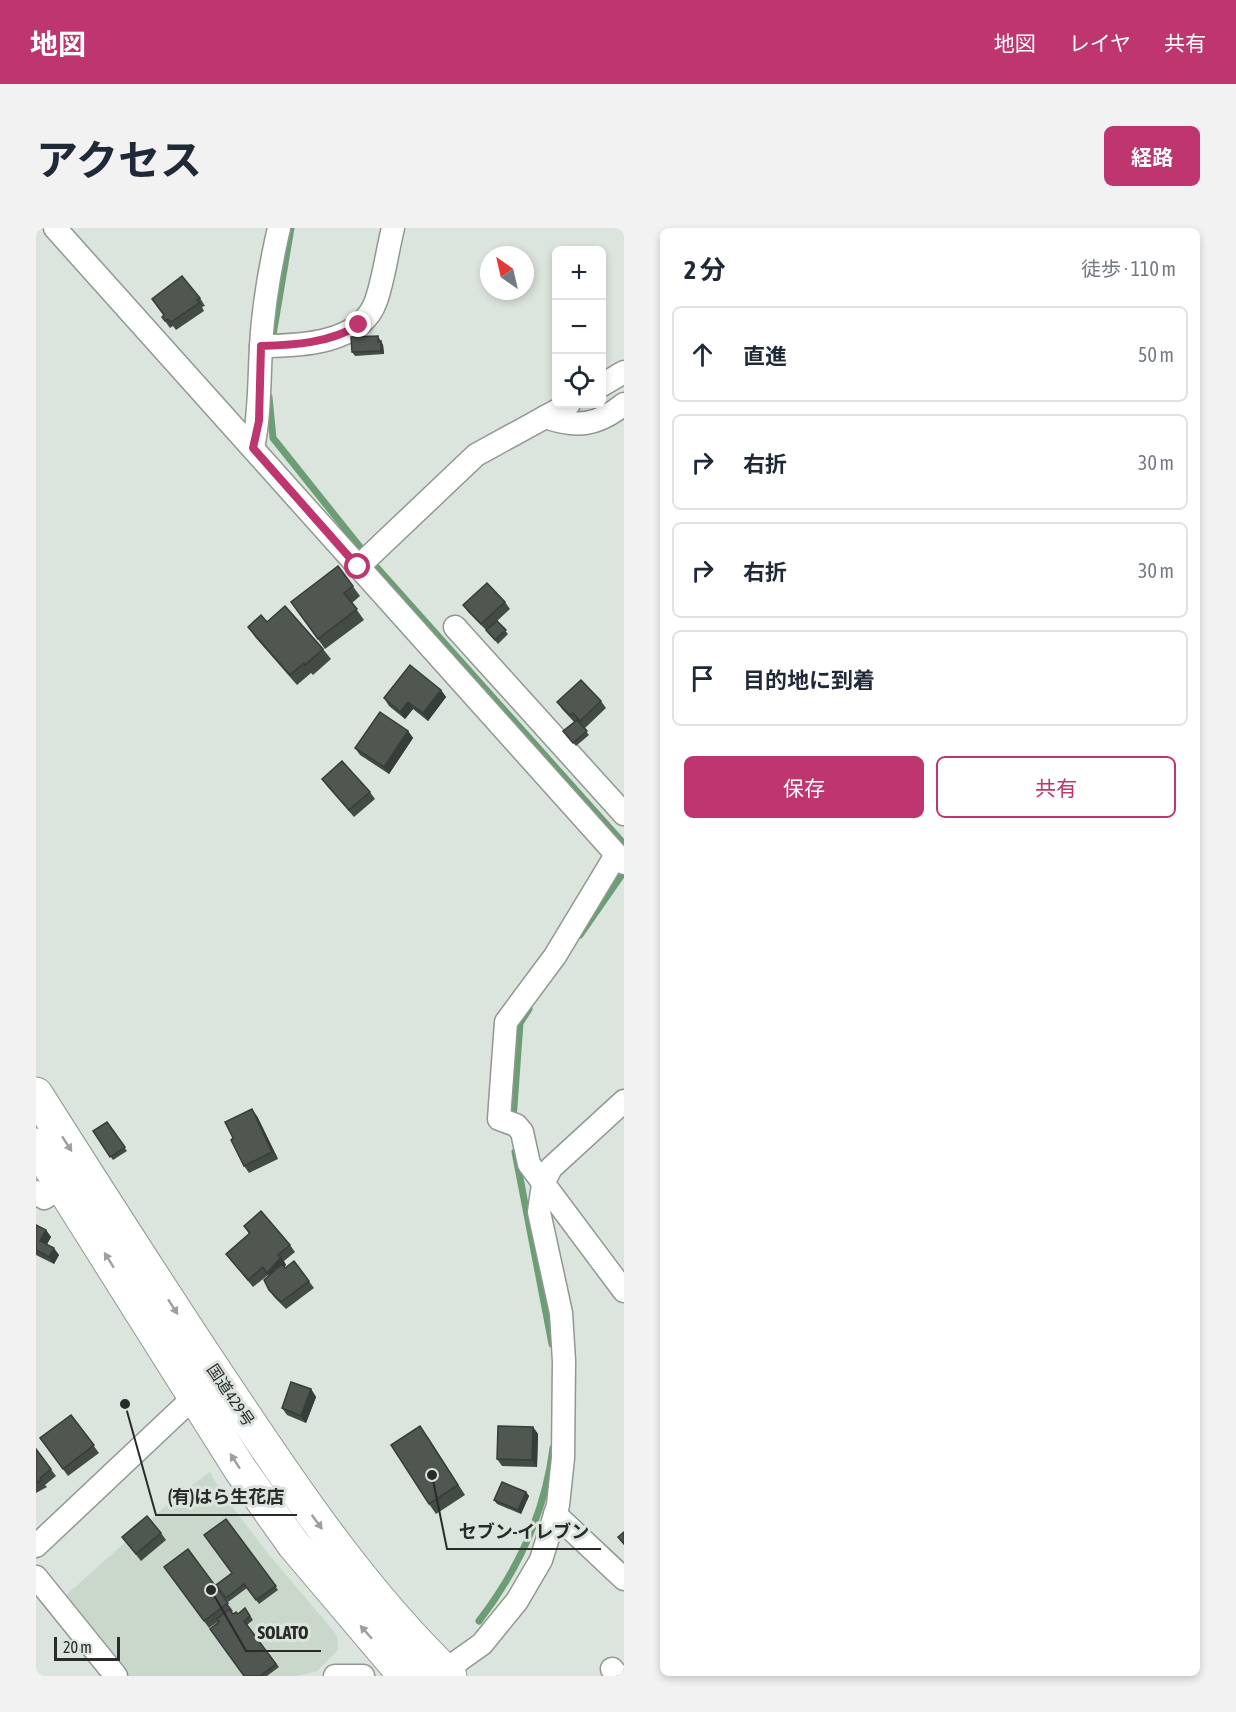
<!DOCTYPE html>
<html lang="ja">
<head>
<meta charset="utf-8">
<style>
	:root { --surface:#fff; --page:#f2f2f3; --text:#1f2937; --muted:#747a83; --line:#e0e1e3; --accent:#bf3570 }
	body { margin:0; font-family:"Asap Condensed","Noto Sans JP",sans-serif; background:var(--page); color:var(--text) }
	.controls { position:absolute; right:18px; top:18px; display:grid; overflow:hidden; border-radius:9px; box-shadow:0 3px 9px #0003 }
	.controls button { width:54px; height:54px; display:grid; place-items:center; padding:0; border:0; border-bottom:2px solid var(--line); background:var(--surface); color:var(--text); font:30px sans-serif }
	.compass { position:absolute; left:444px; top:18px; width:54px; height:54px; border-radius:50%; background:var(--surface); box-shadow:0 3px 9px #0003; rotate:326deg }
	.scale { position:absolute; left:18px; bottom:15px; width:66px; box-sizing:border-box; padding-left:6px; border:3px solid #282b28; border-top:0; font-size:16px; line-height:21px; white-space:nowrap; color:#282b28; -webkit-text-stroke:4px #dce5dd; paint-order:stroke }
	.stop { position:absolute; width:18px; height:18px; margin:-14px; border:4px solid #bf3570; border-radius:50%; background:#fff }
	.stop.end { background:#bf3570; border-color:#fff; box-shadow:0 2px 6px #0008 }
	.list { margin:0; padding:0; list-style:none }
	h2 { display:flex; justify-content:space-between; align-items:center; height:78px; margin:0; padding:0 24px; font-size:26px }
	h2 small { font-size:20px; font-weight:400; color:var(--muted) }
	.list li { display:grid; grid-template-columns:39px 1fr auto; gap:18px; align-items:center; box-sizing:border-box; height:96px; margin:0 12px 12px; padding:0 12px; border:2px solid var(--line); border-radius:9px }
	.list b { display:block; font-size:22px; white-space:nowrap }
	.list em { font-size:20px; font-style:normal; color:var(--muted) }
	.actions { display:flex; gap:12px; padding:18px 24px }
	.actions a { flex:1; padding:14px 0; border:2px solid var(--accent); border-radius:9px; text-align:center; font-size:21px; color:var(--accent) }
	.actions .main { background:var(--accent); color:#fff }
	.icon { flex:none; width:33px; height:33px; fill:none; stroke:currentColor; stroke-width:2; stroke-linecap:round; stroke-linejoin:round }
	.map { position:relative; flex:none; width:588px; height:1448px; overflow:hidden; border-radius:9px }
	header { display:flex; align-items:center; gap:36px; box-sizing:border-box; height:84px; padding:0 30px; background:var(--accent); color:#fff }
	header strong { font-size:28px }
	nav { display:flex; gap:33px; margin-inline-start:auto; font-size:21px }
	.intro { display:flex; align-items:center; justify-content:space-between; box-sizing:border-box; height:144px; padding:0 36px }
	h1 { margin:0; font-size:42px }
	.button { padding:15px 27px; border-radius:9px; background:var(--accent); color:#fff; font-size:21px; font-weight:700 }
	main { display:flex; gap:36px; padding:0 36px }
	aside { flex:1; background:var(--surface); border-radius:9px; box-shadow:0 3px 9px #0003 }
	.map>svg:first-child { display:block }
</style>
</head>
<body>
<header>
<strong>地図</strong>
<nav><a>地図</a><a>レイヤ</a><a>共有</a></nav>
</header>
<div class="intro"><h1>アクセス</h1><a class="button">経路</a></div>
<main>
<div class="map">
<svg width="588" height="1448" viewBox="0 0 588 1448">
	<rect width="100%" height="100%" fill="#dce5dd"/>
	<!-- built -->
	<polygon fill="#c9d8cb" points="174,1244 185,1264 234,1328 301,1407 302,1422 281,1443 262,1448 93,1448 28,1369 142,1267"/>
	<g fill="none" stroke-linecap="round" stroke-linejoin="round">
		<!-- stream -->
		<g stroke="#6d9d75" stroke-width="7">
			<polyline points="236,113 255,0"/>
			<polyline points="233,169 237,210 336,334 588,616"/>
			<polyline points="544,707 587,645"/>
			<polyline points="477,892 484,795 493,781"/>
			<polyline points="479,924 516,1116"/>
			<path d="M443,1393C482,1342 509,1285 517,1220"/>
		</g>
		<defs>
			<g id="minor">
				<polyline points="19,0 588,635"/>
				<path d="M225,118C263,118 325,116 340,73C348,50 351,24 357,0"/>
				<polyline points="566,157 588,144"/>
				<path d="M509,189C541,200 561,198 588,176"/>
				<path d="M217,220C224,186 223,153 225,119C227,79 234,39 243,0"/>
				<polyline points="322,339 440,227 533,176"/>
				<polyline points="419,399 588,586"/>
				<polyline points="580,627 519,728 470,794 463,891 480,897 486,904 493,936 588,1063"/>
				<polyline points="0,964 8,970 38,952"/>
				<polyline points="519,1286 588,1351"/>
				<polyline points="0,1318 158,1169"/>
				<polyline points="0,1349 80,1448"/>
				<polyline points="576,1441 582,1448"/>
				<polyline points="408,1443 446,1416 481,1373 505,1332 522,1277 527,1230 528,1133 525,1085 503,984 507,956 515,940 588,873"/>
				<polyline points="299,1448 327,1448"/>
			</g>
			<g id="trunk">
				<path d="M0,866C66,970 132,1074 201,1176C265,1272 331,1368 414,1448"/>
				<polyline points="0,917 204,1241 258,1317 369,1448"/>
			</g>
			<polyline id="motorway" points="377,1448 408,1443"/>
		</defs>
		<!-- minor casing -->
		<use href="#minor" stroke="#909891" stroke-width="25"/>
		<!-- trunk casing -->
		<use href="#trunk" stroke="#909891" stroke-width="35"/>
		<!-- motorway casing -->
		<use href="#motorway" stroke="#909891" stroke-width="35"/>
		<!-- minor -->
		<use href="#minor" stroke="#fff" stroke-width="22"/>
		<!-- trunk -->
		<use href="#trunk" stroke="#fff" stroke-width="33"/>
		<!-- motorway -->
		<use href="#motorway" stroke="#fff" stroke-width="33"/>
	</g>
	<!-- wall -->
	<g fill="#444b45">
		<polygon points="164,70 169,78 166,79 168,83 140,102 137,98 134,100 126,89"/>
		<polygon points="342,108 347,117 348,126 319,128 316,124"/>
		<polygon points="302,338 324,368 316,375 328,392 289,421 255,374"/>
		<polygon points="469,374 474,381 461,393 472,406 462,416 451,403 432,384 427,377"/>
		<polygon points="231,394 287,421 295,431 277,447 275,445 261,457 219,409 212,399"/>
		<polygon points="405,462 410,469 392,493 377,481 369,491 353,478 348,470"/>
		<polygon points="565,473 570,480 549,500 541,492 553,507 540,518 527,503 538,494 526,481 521,474"/>
		<polygon points="372,503 377,510 353,546 324,527 319,520"/>
		<polygon points="286,551 334,564 339,571 318,589 291,558"/>
		<polygon points="221,888 242,931 213,945 208,938 197,910"/>
		<polygon points="71,894 91,923 77,932 57,903"/>
		<polygon points="0,997 10,1002 15,1009 11,1016 23,1027 18,1036 0,1027"/>
		<polygon points="208,998 254,1017 259,1024 248,1033 250,1037 248,1039 249,1040 258,1033 278,1060 250,1081 238,1069 233,1062 233,1048 232,1047 217,1059 190,1026 213,1006"/>
		<polygon points="275,1161 280,1169 270,1195 251,1187 246,1180"/>
		<polygon points="35,1187 63,1225 32,1248 4,1210"/>
		<polygon points="497,1199 502,1206 501,1239 466,1238 461,1231"/>
		<polygon points="392,1209 429,1267 400,1286 393,1276"/>
		<polygon points="0,1221 20,1248 9,1257 11,1259 0,1265"/>
		<polygon points="490,1264 493,1268 485,1286 461,1276 458,1272"/>
		<polygon points="190,1291 242,1362 223,1376 211,1360 192,1374 180,1357 196,1345"/>
		<polygon points="125,1305 130,1312 105,1333 86,1309"/>
		<polygon points="152,1321 197,1383 195,1384 197,1386 202,1386 209,1380 217,1392 211,1397 243,1439 231,1448 208,1448 183,1393 173,1400 128,1339"/>
	</g>
	<!-- shaded-wall -->
	<g fill="#373d38">
		<polygon points="345,113 347,117 348,126 345,123"/>
		<polygon points="405,462 410,469 392,493 387,485"/>
		<polygon points="372,474 377,481 369,491 364,484"/>
		<polygon points="372,503 377,510 353,546 348,539"/>
		<polygon points="216,881 221,888 242,931 236,924"/>
		<polygon points="10,1002 15,1009 9,1020 4,1013"/>
		<polygon points="18,1020 23,1027 18,1036 13,1029"/>
		<polygon points="245,1029 250,1037 236,1052 231,1045"/>
		<polygon points="275,1161 280,1169 270,1195 265,1188"/>
		<polygon points="497,1199 502,1206 501,1239 496,1232"/>
		<polygon points="490,1264 493,1268 485,1286 482,1282"/>
	</g>
	<!-- building -->
	<g fill="#4f5750" stroke="#373d38" stroke-width="1.5">
		<polygon points="146,48 164,70 161,72 163,75 135,94 132,91 129,93 126,89 128,87 116,71"/>
		<polygon points="342,108 342,114 345,113 345,123 316,124 315,109"/>
		<polygon points="302,338 317,358 308,365 321,381 282,411 255,374"/>
		<polygon points="451,355 469,374 445,396 427,377"/>
		<polygon points="249,378 287,421 269,437 268,435 254,447 212,399 225,387 231,394"/>
		<polygon points="461,393 470,402 459,412 450,402"/>
		<polygon points="374,437 405,462 387,485 372,474 364,484 348,470"/>
		<polygon points="545,452 565,473 544,493 537,485 534,487 521,474"/>
		<polygon points="344,484 372,503 348,539 319,520"/>
		<polygon points="541,492 551,503 537,515 527,503"/>
		<polygon points="306,533 334,564 313,582 286,551"/>
		<polygon points="216,881 236,924 208,938 195,912 197,910 189,894"/>
		<polygon points="71,894 89,919 74,929 57,903"/>
		<polygon points="225,983 254,1017 242,1027 245,1029 231,1045 227,1039 212,1052 190,1026 214,1005 208,998"/>
		<polygon points="0,997 10,1002 4,1013 18,1020 13,1029 0,1022"/>
		<polygon points="258,1033 273,1053 245,1074 233,1062 228,1052 246,1036 249,1040"/>
		<polygon points="255,1154 275,1161 265,1188 246,1180"/>
		<polygon points="35,1187 58,1217 27,1241 4,1210"/>
		<polygon points="384,1198 422,1257 393,1276 355,1217"/>
		<polygon points="462,1198 497,1199 496,1232 461,1231"/>
		<polygon points="0,1221 15,1241 4,1250 6,1252 0,1255"/>
		<polygon points="466,1254 490,1264 482,1282 458,1272"/>
		<polygon points="111,1288 125,1305 100,1326 86,1309"/>
		<polygon points="190,1291 240,1358 220,1372 208,1356 190,1370 180,1357 196,1345 168,1307"/>
		<polygon points="588,1304 588,1316 582,1309"/>
		<polygon points="152,1321 192,1375 168,1393 128,1339"/>
		<polygon points="209,1380 214,1388 208,1393 240,1436 224,1448 208,1448 174,1401 183,1394 181,1391 193,1381 197,1386 200,1384 202,1386"/>
	</g>
	<!-- one-way arrows -->
	<defs><path id="oneway-solid" d="M-6-.8H1V-3.2L6.5 0L1 3.2V.8H-6Z" transform="scale(1.5)"/></defs>
	<g fill="#9ea09e">
		<use href="#oneway-solid" transform="translate(31 916) rotate(57)"/>
		<use href="#oneway-solid" transform="translate(73 1032) rotate(-122)"/>
		<use href="#oneway-solid" transform="translate(137 1079) rotate(57)"/>
		<use href="#oneway-solid" transform="translate(199 1233) rotate(-123)"/>
		<use href="#oneway-solid" transform="translate(281 1294) rotate(54)"/>
		<use href="#oneway-solid" transform="translate(330 1404) rotate(-131)"/>
	</g>
	<g fill="none" stroke-linecap="round" stroke-linejoin="round">
		<!-- route -->
		<path stroke="#bf3570" stroke-width="8" d="M322,339L217,220L223,193L225,118C258,117 294,115 323,97"/>
	</g>
	<g text-anchor="middle" dominant-baseline="central" stroke-width="6" stroke-linejoin="round" paint-order="stroke">
		<!-- street labels -->
		<g font-size="16" fill="#282b28" stroke="#dce5dd">
			<text transform="translate(195 1167) rotate(56)">国道429号</text>
		</g>
	</g>
	<!-- callouts -->
	<path fill="none" stroke="#282b28" stroke-width="2" d="M89 1176L120 1287H261M396 1247L411 1321H565M175 1362L210 1423H285"/>
	<g fill="#282b28" stroke="#dce5dd" stroke-width="2">
		<circle cx="89" cy="1176" r="6"/>
		<circle cx="396" cy="1247" r="6"/>
		<circle cx="175" cy="1362" r="6"/>
	</g>
	<g font-size="18" text-anchor="middle" font-weight="bold" fill="#282b28" stroke="#dce5dd" stroke-width="6" stroke-linejoin="round" paint-order="stroke">
		<text x="190" y="1275">(有)はら生花店</text>
		<text x="488" y="1310">セブン-イレブン</text>
		<text x="247" y="1411">SOLATO</text>
	</g>
</svg>
<div class="controls">
<button>+</button>
<button>−</button>
<button><svg class="icon" aria-label="locate" viewBox="0 0 24 24"><circle cx="12" cy="12" r="6"/><path d="M12 2v4M12 18v4M2 12h4M18 12h4"/></svg></button>
</div>
<svg class="compass" viewBox="-18 -18 36 36"><path d="M0-13l5 13h-10z" fill="#e53935"/><path d="M0 13l5-13h-10z" fill="#747a83"/></svg>
<div class="scale">20 m</div>
<div class="stop" style="left:322px;top:339px"></div>
<div class="stop end" style="left:323px;top:97px"></div>
</div>
<aside>
<h2>2 分<small>徒歩 · 110 m</small></h2>
<ul class="list">
<li><svg class="icon" aria-label="ahead" viewBox="0 0 24 24"><path d="M12 20V5M6 11l6-6 6 6"/></svg><div><b>直進</b></div><em>50 m</em></li>
<li><svg class="icon" aria-label="right" viewBox="0 0 24 24"><path d="M7 20v-9h11M14 6l5 5-5 5"/></svg><div><b>右折</b></div><em>30 m</em></li>
<li><svg class="icon" aria-label="right" viewBox="0 0 24 24"><path d="M7 20v-9h11M14 6l5 5-5 5"/></svg><div><b>右折</b></div><em>30 m</em></li>
<li><svg class="icon" aria-label="arrive" viewBox="0 0 24 24"><path d="M6 21V4h12l-3 4 3 4H6"/></svg><div><b>目的地に到着</b></div></li>
</ul>
<div class="actions"><a class="main">保存</a><a>共有</a></div>
</aside>
</main>
</body>
</html>
